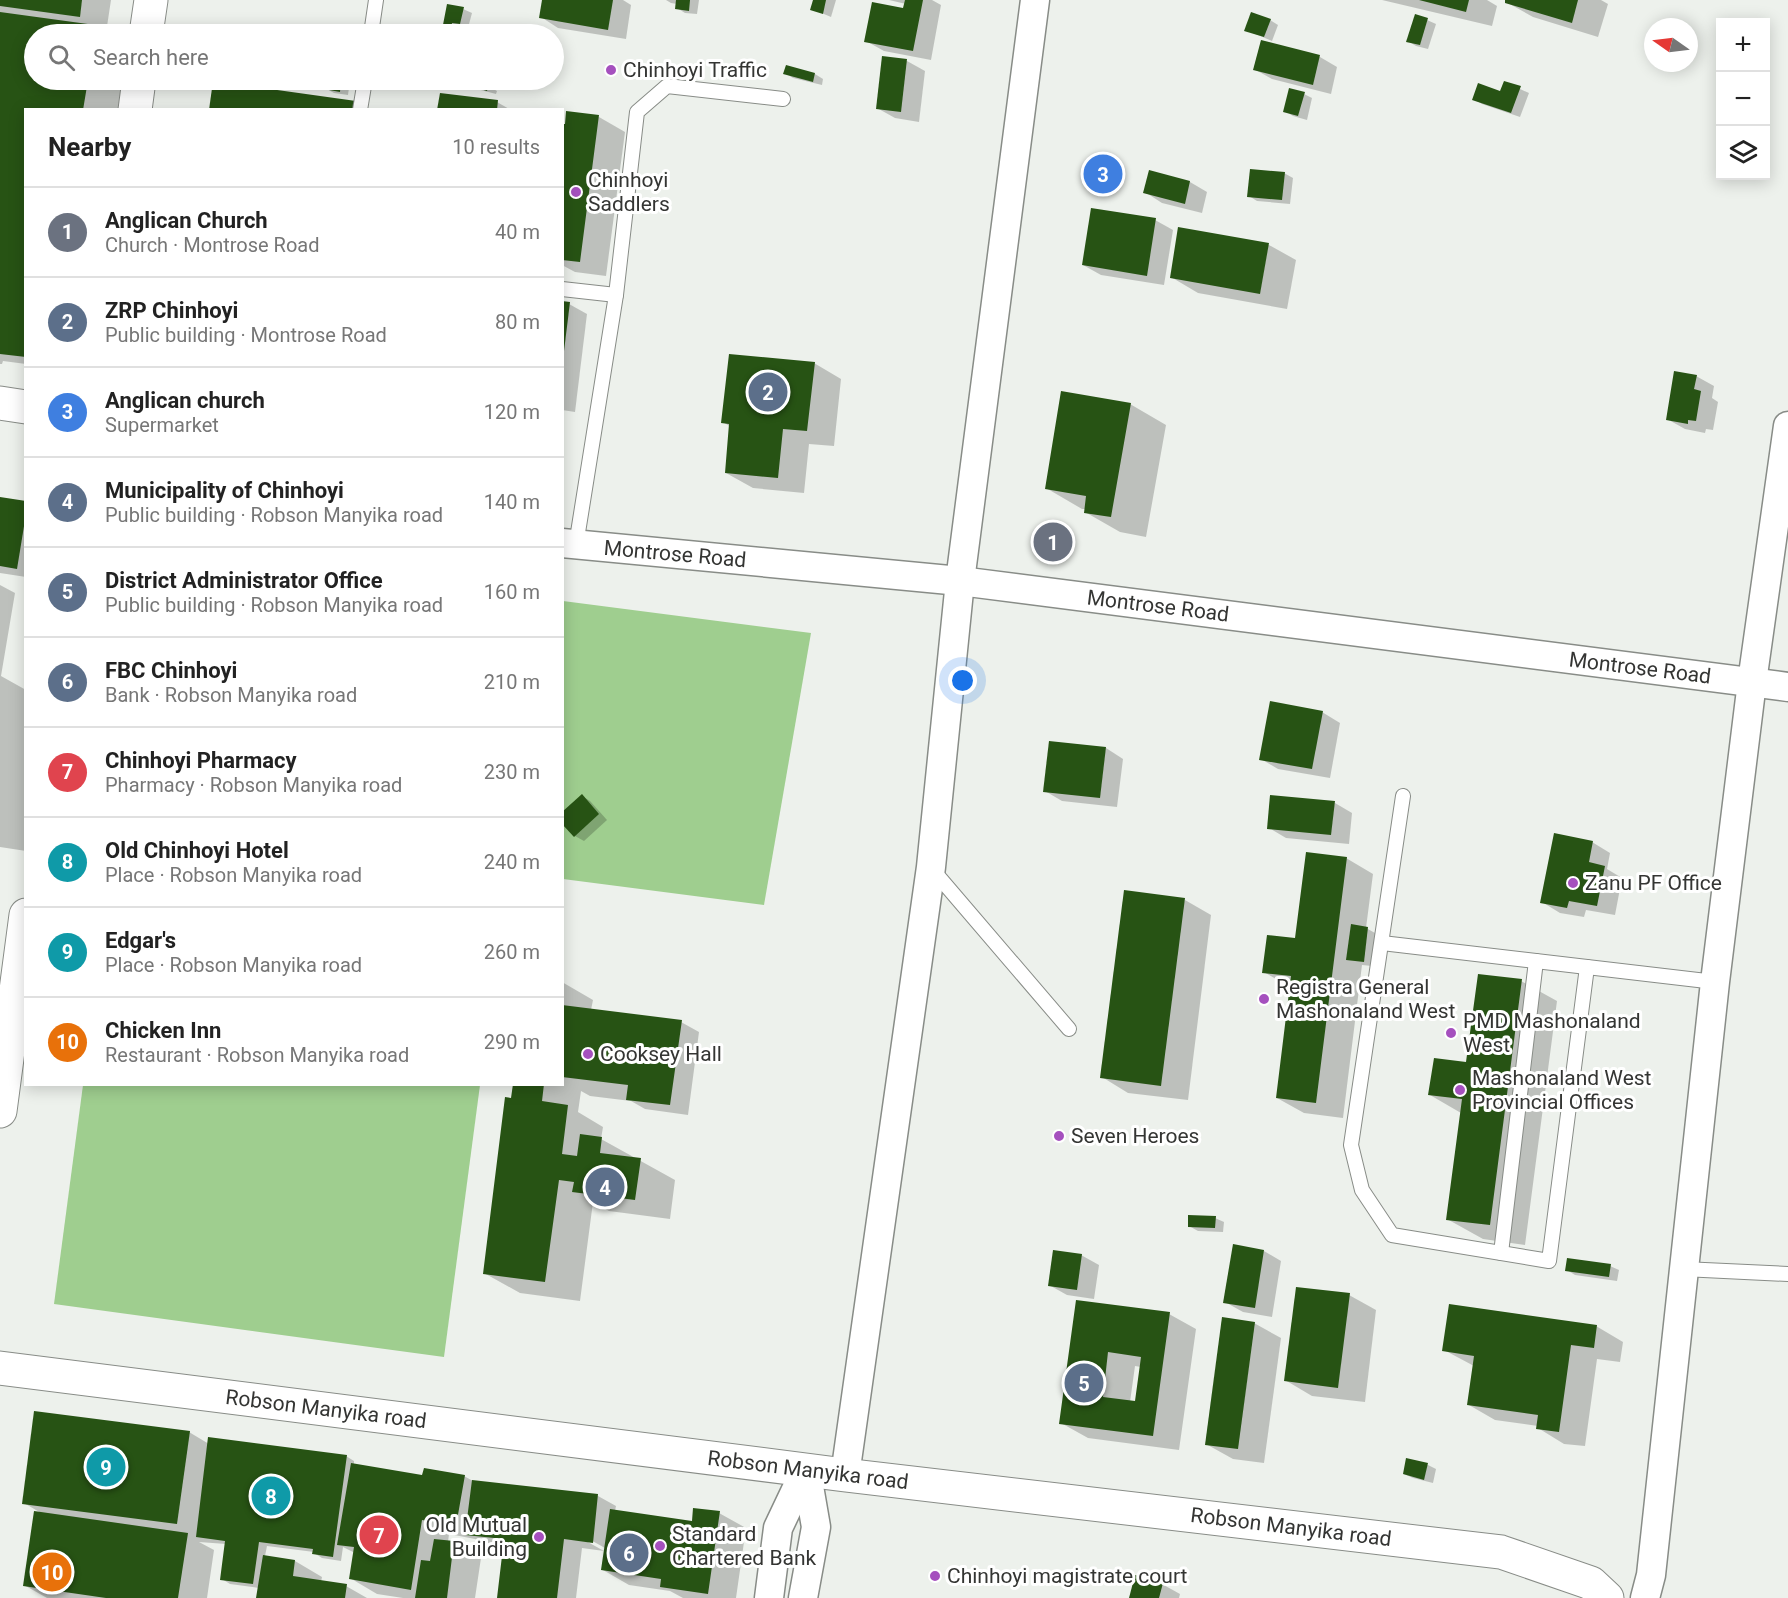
<!DOCTYPE html>
<html lang="en">
<head>
<meta charset="utf-8">
<style>
	:root { --surface:#fff; --page:#f6f6f6; --text:#222; --muted:#767676; --line:#e0e0e0; --accent:#a550be }
	body { margin:0; font-family:Roboto,sans-serif; background:var(--page); color:var(--text) }
	.controls { position:absolute; right:18px; top:18px; display:grid; overflow:hidden; border-radius:0px; box-shadow:0 3px 15px #0003 }
	.controls button { width:54px; height:54px; display:grid; place-items:center; padding:0; border:0; border-bottom:2px solid var(--line); background:var(--surface); color:var(--text); font:30px sans-serif }
	.compass { position:absolute; left:1644px; top:18px; width:54px; height:54px; border-radius:50%; background:var(--surface); box-shadow:0 3px 15px #0003; rotate:284deg }
	.you { position:absolute; left:963px; top:681px; width:21px; height:21px; margin:-15px; border:4px solid #fff; border-radius:50%; background:#1a73e8; box-shadow:0 0 0 9px #1a73e833 }
	.badge { display:grid; place-items:center; width:39px; height:39px; border-radius:50%; background:var(--accent); color:#fff; font-size:20px; font-weight:700 }
	.pin { position:absolute; translate:-50% -50%; border:3px solid #fff; box-shadow:0 2px 6px #0006 }
	.list { margin:0; padding:0; list-style:none }
	h2 { display:flex; justify-content:space-between; align-items:center; height:78px; margin:0; padding:0 24px; font-size:26px }
	h2 small { font-size:20px; font-weight:400; color:var(--muted) }
	.list li { display:grid; grid-template-columns:39px 1fr auto; gap:18px; align-items:center; box-sizing:border-box; height:90px; padding:0 24px; border-top:2px solid var(--line) }
	.list b { display:block; font-size:22px; white-space:nowrap }
	.list p { margin:0; font-size:20px; white-space:nowrap; color:var(--muted) }
	.list em { font-size:20px; font-style:normal; color:var(--muted) }
	.icon { flex:none; width:33px; height:33px; fill:none; stroke:currentColor; stroke-width:2; stroke-linecap:round; stroke-linejoin:round }
	.map { position:relative; flex:none; width:1788px; height:1598px; overflow:hidden }
	.search { position:absolute; background:var(--surface); box-shadow:0 3px 15px #0003; left:24px; top:24px; width:540px; height:66px; display:flex; align-items:center; gap:15px; box-sizing:border-box; padding:0 21px; border-radius:33px; color:var(--muted); font-size:22px }
	.panel { position:absolute; background:var(--surface); box-shadow:0 3px 15px #0003; left:24px; top:108px; width:540px; height:978px; border-radius:0px }
	.map>svg:first-child { display:block }
</style>
</head>
<body>
<div class="map">
<svg width="1788" height="1598" viewBox="0 0 1788 1598">
	<rect width="100%" height="100%" fill="#edf1ec"/>
	<!-- green -->
	<g fill="#9fce8f">
		<polygon points="563,601 811,633 764,905 563,879"/>
		<polygon points="83,1085 480,1085 444,1357 54,1304"/>
	</g>
	<!-- shadow -->
	<g fill="#0003" fill-rule="evenodd">
		<polygon points="0,0 111,0 106,33 109,34 34,34 34,80 125,80 121,110 26,110 26,364 3,361 2,364 0,364"/>
		<polygon points="544,0 623,0 631,5 626,39 558,28 541,17"/>
		<polygon points="666,0 699,0 697,14 685,13 677,8 677,4 671,3"/>
		<polygon points="814,0 836,0 831,17 812,9"/>
		<polygon points="889,0 932,0 941,5 931,60 884,51 866,41 904,10 906,4"/>
		<polygon points="1382,0 1487,0 1497,6 1492,26"/>
		<polygon points="1507,0 1601,0 1608,4 1598,37 1533,17 1506,2"/>
		<polygon points="463,9 472,13 468,28 461,27 459,34 452,34 443,29"/>
		<polygon points="1270,20 1278,25 1272,41 1246,30"/>
		<polygon points="1427,20 1436,24 1428,49 1416,46 1408,41"/>
		<polygon points="1262,42 1320,57 1337,67 1331,94 1272,79 1254,69"/>
		<polygon points="883,58 907,61 925,71 919,122 895,118 877,108"/>
		<polygon points="787,67 815,74 823,79 822,85 793,78 785,73"/>
		<polygon points="327,80 350,80 348,95 334,93 325,88"/>
		<polygon points="1505,82 1529,93 1520,117 1482,104 1474,99 1501,93"/>
		<polygon points="469,85 488,86 497,91 496,94 477,89"/>
		<polygon points="1304,94 1312,98 1307,120 1293,116 1285,111"/>
		<polygon points="497,102 511,110 439,110"/>
		<polygon points="599,117 625,132 606,276 575,272 562,265 562,125"/>
		<polygon points="1150,172 1190,182 1207,192 1202,213 1162,203 1145,192"/>
		<polygon points="1284,173 1293,178 1290,204 1257,201 1249,196"/>
		<polygon points="1155,220 1173,230 1164,285 1101,275 1083,265"/>
		<polygon points="1179,229 1269,245 1296,260 1287,309 1198,293 1171,277"/>
		<polygon points="562,303 569,304 587,314 575,412 562,410"/>
		<polygon points="814,363 841,379 834,446 809,444 804,493 753,488 726,473 731,427 723,422"/>
		<polygon points="1696,376 1714,386 1712,398 1718,402 1713,430 1706,429 1705,433 1685,429 1667,419"/>
		<polygon points="1130,404 1166,425 1146,537 1120,532 1085,512 1086,509 1082,509 1046,488"/>
		<polygon points="0,499 26,503 26,577 0,573"/>
		<polygon points="0,585 15,593 1,676 26,690 26,851 0,847"/>
		<polygon points="1322,712 1340,723 1330,778 1278,769 1261,759"/>
		<polygon points="1106,748 1123,759 1117,807 1062,801 1045,791"/>
		<polygon points="582,796 590,801 607,820 584,841 575,836 562,821"/>
		<polygon points="1335,803 1352,813 1349,844 1286,838 1269,828"/>
		<polygon points="1592,842 1610,853 1607,869 1622,878 1615,915 1586,910 1584,917 1560,913 1542,902"/>
		<polygon points="1346,858 1373,874 1366,928 1375,933 1372,966 1362,965 1343,1118 1304,1113 1277,1098 1291,988 1264,972 1297,940"/>
		<polygon points="1185,900 1211,915 1188,1100 1128,1093 1102,1077"/>
		<polygon points="1521,981 1557,1001 1525,1245 1483,1239 1447,1219 1461,1113 1430,1095 1467,1064"/>
		<polygon points="562,982 593,1000 591,1010 681,1022 699,1032 688,1115 645,1109 631,1101 590,1096 581,1091 578,1112 603,1127 601,1139 675,1180 670,1219 609,1211 593,1202 580,1301 520,1293 484,1273 515,1084 562,1084"/>
		<polygon points="1215,1218 1224,1222 1223,1232 1198,1231 1189,1226"/>
		<polygon points="1264,1251 1281,1261 1272,1317 1243,1312 1225,1302"/>
		<polygon points="1081,1255 1099,1265 1094,1299 1067,1295 1049,1285"/>
		<polygon points="1610,1266 1619,1270 1617,1281 1575,1275 1567,1270"/>
		<polygon points="1349,1295 1376,1310 1365,1402 1312,1396 1285,1380"/>
		<path d="M1077,1301L1169,1314L1196,1329L1179,1450L1088,1438L1061,1423ZM1135,1366L1141,1367L1136,1402H1130Z"/>
		<polygon points="1254,1323 1281,1338 1264,1463 1233,1459 1206,1444"/>
		<polygon points="1596,1326 1623,1342 1620,1362 1597,1359 1585,1446 1564,1444 1538,1428 1538,1426 1495,1420 1469,1405 1474,1366 1444,1350"/>
		<polygon points="189,1432 209,1444 346,1456 354,1461 354,1465 424,1477 464,1476 473,1481 598,1496 616,1506 615,1511 693,1522 719,1513 746,1528 736,1598 683,1598 670,1591 629,1585 603,1570 605,1548 587,1538 586,1541 604,1551 582,1548 576,1598 498,1598 504,1546 484,1544 475,1539 449,1534 448,1542 454,1542 481,1558 475,1598 403,1598 377,1594 350,1578 355,1553 343,1547 341,1561 322,1558 314,1553 314,1552 267,1546 265,1556 295,1561 322,1577 321,1582 346,1586 367,1598 257,1598 259,1588 230,1584 222,1579 226,1544 199,1542 214,1550 207,1598 47,1598 24,1585 41,1513 24,1503"/>
		<polygon points="1407,1460 1428,1465 1436,1469 1433,1483 1413,1478 1404,1474"/>
		<polygon points="1162,1584 1180,1594 1179,1598 1131,1598"/>
	</g>
	<!-- building -->
	<g fill="#275314" fill-rule="evenodd">
		<polygon points="0,0 82,0 80,17 0,6"/>
		<polygon points="542,0 613,0 608,30 539,18"/>
		<polygon points="676,0 690,0 689,11 675,9"/>
		<polygon points="813,0 826,0 823,14 810,10"/>
		<polygon points="905,0 923,0 913,51 864,42 872,2 903,8"/>
		<polygon points="1419,0 1469,0 1466,12"/>
		<polygon points="1505,0 1578,0 1572,23 1505,3"/>
		<polygon points="447,4 464,7 460,24 452,23 451,32 442,30"/>
		<polygon points="0,12 95,25 94,34 34,34 34,80 88,80 83,110 26,110 26,357 0,354"/>
		<polygon points="1251,12 1271,19 1264,37 1244,31"/>
		<polygon points="1415,14 1428,18 1420,45 1406,42"/>
		<polygon points="1261,40 1320,55 1313,85 1253,70"/>
		<polygon points="882,56 907,59 901,112 876,109"/>
		<polygon points="786,65 815,73 813,82 783,74"/>
		<polygon points="325,80 341,80 340,92 324,89"/>
		<polygon points="469,80 489,84 487,91 467,85"/>
		<polygon points="213,81 356,101 355,110 209,110"/>
		<polygon points="1504,81 1521,86 1511,113 1472,100 1478,83 1500,91"/>
		<polygon points="1289,88 1305,92 1298,116 1283,112"/>
		<polygon points="440,93 498,100 497,110 437,110"/>
		<polygon points="566,111 599,115 580,262 562,260 562,124 565,124"/>
		<polygon points="1250,169 1285,172 1282,200 1247,197"/>
		<polygon points="1149,170 1190,181 1185,204 1143,193"/>
		<polygon points="1091,208 1156,218 1147,276 1082,265"/>
		<polygon points="1178,227 1269,243 1260,294 1170,278"/>
		<polygon points="562,301 570,302 564,351 562,351"/>
		<polygon points="729,354 815,362 807,431 783,429 778,478 725,473 729,424 721,423"/>
		<polygon points="1674,371 1697,375 1694,389 1701,391 1696,421 1688,420 1688,424 1666,420"/>
		<polygon points="1061,391 1131,403 1111,517 1084,513 1086,496 1045,489"/>
		<polygon points="0,497 26,501 26,514 17,569 0,566"/>
		<polygon points="1270,701 1323,711 1312,769 1259,760"/>
		<polygon points="1049,741 1106,747 1100,798 1043,792"/>
		<polygon points="582,794 599,814 574,837 562,824 562,812"/>
		<polygon points="1270,795 1335,801 1331,835 1267,829"/>
		<polygon points="1554,833 1593,841 1589,862 1605,866 1597,906 1569,901 1567,908 1540,903"/>
		<polygon points="1306,852 1347,857 1316,1103 1276,1098 1291,976 1262,973 1267,935 1295,938"/>
		<polygon points="1124,890 1185,898 1161,1086 1100,1078"/>
		<polygon points="1351,924 1368,927 1364,962 1346,960"/>
		<polygon points="1478,974 1522,979 1490,1225 1446,1220 1462,1099 1428,1095 1434,1058 1466,1062"/>
		<polygon points="562,1005 682,1020 670,1105 626,1100 628,1085 562,1077"/>
		<polygon points="513,1084 544,1084 542,1101 568,1105 562,1154 577,1156 580,1134 602,1137 600,1153 641,1158 635,1200 572,1192 574,1182 559,1180 545,1282 483,1274 505,1097 511,1098"/>
		<polygon points="1188,1215 1216,1216 1215,1228 1188,1227"/>
		<polygon points="1233,1244 1264,1250 1255,1308 1223,1303"/>
		<polygon points="1053,1250 1082,1254 1077,1290 1048,1286"/>
		<polygon points="1567,1258 1611,1264 1609,1277 1565,1271"/>
		<polygon points="1296,1287 1350,1293 1338,1388 1284,1381"/>
		<path d="M1076,1300L1170,1312L1153,1436L1059,1424ZM1108,1352L1141,1357L1135,1401L1103,1397Z"/>
		<polygon points="1449,1304 1597,1325 1594,1348 1571,1345 1559,1432 1536,1429 1538,1415 1467,1405 1474,1356 1442,1351"/>
		<polygon points="1222,1317 1255,1322 1238,1449 1205,1445"/>
		<polygon points="34,1411 190,1431 177,1524 22,1504"/>
		<polygon points="208,1437 347,1455 333,1557 312,1554 313,1549 259,1542 253,1584 220,1580 225,1541 196,1537"/>
		<polygon points="1406,1458 1428,1463 1424,1480 1403,1474"/>
		<polygon points="351,1463 422,1475 424,1468 465,1475 456,1526 422,1520 411,1590 349,1579 354,1547 337,1545"/>
		<polygon points="472,1480 598,1494 593,1543 564,1539 557,1598 497,1598 504,1539 465,1535"/>
		<polygon points="693,1508 720,1511 708,1594 660,1587 661,1579 601,1570 610,1509 692,1521"/>
		<polygon points="34,1511 188,1533 178,1598 106,1598 23,1586"/>
		<polygon points="434,1539 454,1541 447,1598 415,1598 421,1560 430,1561"/>
		<polygon points="263,1555 295,1560 293,1576 347,1584 345,1598 256,1598"/>
		<polygon points="1135,1575 1163,1583 1159,1598 1129,1598"/>
	</g>
	<g fill="none" stroke-linecap="round" stroke-linejoin="round">
		<defs>
			<g id="lane">
				<polyline points="371,34 376,0"/>
				<polyline points="360,110 365,80"/>
				<polyline points="562,289 616,295"/>
				<polyline points="576,545 616,295 637,112 667,86 783,99"/>
				<polyline points="1403,796 1351,1145 1362,1190 1392,1235 1549,1261 1587,967"/>
				<polyline points="932,869 1069,1029"/>
				<polyline points="1382,943 1715,982"/>
				<polyline points="1501,1253 1536,961"/>
				<polyline points="1683,1269 1788,1274"/>
			</g>
			<g id="street">
				<polyline points="562,543 960,581 1788,687"/>
				<polyline points="845,1475 931,867 960,581 1035,0"/>
				<polyline points="769,1598 778,1528 806,1469"/>
				<polyline points="803,1598 816,1527 806,1469"/>
				<polyline points="1645,1598 1651,1575 1715,982 1752,682 1788,426"/>
			</g>
			<g id="secondary">
				<polyline points="0,403 26,407"/>
				<polyline points="0,1368 845,1475 1501,1552 1591,1583 1607,1598"/>
			</g>
			<g id="highway">
				<polyline points="146,34 151,0"/>
				<polyline points="135,110 139,80"/>
				<polyline points="0,1111 26,915"/>
			</g>
		</defs>
		<!-- lane casing -->
		<use href="#lane" stroke="#888c87" stroke-width="16"/>
		<!-- street casing -->
		<use href="#street" stroke="#888c87" stroke-width="31"/>
		<!-- secondary casing -->
		<use href="#secondary" stroke="#888c87" stroke-width="35"/>
		<!-- highway casing -->
		<use href="#highway" stroke="#888c87" stroke-width="35"/>
		<!-- lane -->
		<use href="#lane" stroke="#fff" stroke-width="14"/>
		<!-- street -->
		<use href="#street" stroke="#fff" stroke-width="28"/>
		<!-- secondary -->
		<use href="#secondary" stroke="#fff" stroke-width="33"/>
		<!-- highway -->
		<use href="#highway" stroke="#fff" stroke-width="33"/>
	</g>
	<!-- markers -->
	<g fill="#a550be" stroke="#fff" stroke-width="2">
		<circle cx="611" cy="70" r="6"/>
		<circle cx="576" cy="192" r="6"/>
		<circle cx="1573" cy="883" r="6"/>
		<circle cx="1264" cy="999" r="6"/>
		<circle cx="1451" cy="1033" r="6"/>
		<circle cx="588" cy="1054" r="6"/>
		<circle cx="1460" cy="1090" r="6"/>
		<circle cx="1059" cy="1136" r="6"/>
		<circle cx="539" cy="1537" r="6"/>
		<circle cx="660" cy="1546" r="6"/>
		<circle cx="935" cy="1576" r="6"/>
	</g>
	<g text-anchor="middle" dominant-baseline="central" stroke-width="6" stroke-linejoin="round" paint-order="stroke">
		<!-- poi labels -->
		<g font-size="21" fill="#343533" stroke="#fff" text-anchor="start">
			<text x="623" y="70">Chinhoyi Traffic</text>
			<text x="588" y="180">Chinhoyi<tspan x="588" dy="24">Saddlers</tspan></text>
			<text x="1585" y="883">Zanu PF Office</text>
			<text x="1276" y="987">Registra General<tspan x="1276" dy="24">Mashonaland West</tspan></text>
			<text x="1463" y="1021">PMD Mashonaland<tspan x="1463" dy="24">West</tspan></text>
			<text x="600" y="1054">Cooksey Hall</text>
			<text x="1472" y="1078">Mashonaland West<tspan x="1472" dy="24">Provincial Offices</tspan></text>
			<text x="1071" y="1136">Seven Heroes</text>
			<text x="527" y="1525" text-anchor="end">Old Mutual<tspan x="527" dy="24">Building</tspan></text>
			<text x="672" y="1534">Standard<tspan x="672" dy="24">Chartered Bank</tspan></text>
			<text x="947" y="1576">Chinhoyi magistrate court</text>
		</g>
		<!-- street labels -->
		<g font-size="21" fill="#343533" stroke="#fff">
			<text transform="translate(675 554) rotate(5)">Montrose Road</text>
			<text transform="translate(1158 606) rotate(7)">Montrose Road</text>
			<text transform="translate(1640 668) rotate(7)">Montrose Road</text>
			<text transform="translate(326 1409) rotate(7)">Robson Manyika road</text>
			<text transform="translate(808 1470) rotate(7)">Robson Manyika road</text>
			<text transform="translate(1291 1527) rotate(7)">Robson Manyika road</text>
		</g>
	</g>
</svg>
<div class="controls">
<button>+</button>
<button>−</button>
<button><svg class="icon" aria-label="layers" viewBox="0 0 24 24"><path d="M12 4l9 5-9 5-9-5zM3 14l9 5 9-5"/></svg></button>
</div>
<svg class="compass" viewBox="-18 -18 36 36"><path d="M0-13l5 13h-10z" fill="#e53935"/><path d="M0 13l5-13h-10z" fill="#767676"/></svg>
<div class="you"></div>
<div class="pin badge" style="left:1053px;top:542px;background:#6b7280">1</div>
<div class="pin badge" style="left:768px;top:392px;background:#5c6f8a">2</div>
<div class="pin badge" style="left:1103px;top:174px;background:#3f7fe0">3</div>
<div class="pin badge" style="left:605px;top:1187px;background:#5c6f8a">4</div>
<div class="pin badge" style="left:1084px;top:1383px;background:#5c6f8a">5</div>
<div class="pin badge" style="left:629px;top:1553px;background:#5c6f8a">6</div>
<div class="pin badge" style="left:379px;top:1535px;background:#e0444e">7</div>
<div class="pin badge" style="left:271px;top:1496px;background:#0f9aa8">8</div>
<div class="pin badge" style="left:106px;top:1467px;background:#0f9aa8">9</div>
<div class="pin badge" style="left:52px;top:1572px;background:#e8710a">10</div>
<div class="search"><svg class="icon" aria-label="search" viewBox="0 0 24 24"><circle cx="10" cy="10" r="6"/><path d="M15 15l6 6"/></svg>Search here</div>
<section class="panel">
<h2>Nearby<small>10 results</small></h2>
<ul class="list">
<li><span class="badge" style="background:#6b7280">1</span><div><b>Anglican Church</b><p>Church · Montrose Road</p></div><em>40 m</em></li>
<li><span class="badge" style="background:#5c6f8a">2</span><div><b>ZRP Chinhoyi</b><p>Public building · Montrose Road</p></div><em>80 m</em></li>
<li><span class="badge" style="background:#3f7fe0">3</span><div><b>Anglican church</b><p>Supermarket</p></div><em>120 m</em></li>
<li><span class="badge" style="background:#5c6f8a">4</span><div><b>Municipality of Chinhoyi</b><p>Public building · Robson Manyika road</p></div><em>140 m</em></li>
<li><span class="badge" style="background:#5c6f8a">5</span><div><b>District Administrator Office</b><p>Public building · Robson Manyika road</p></div><em>160 m</em></li>
<li><span class="badge" style="background:#5c6f8a">6</span><div><b>FBC Chinhoyi</b><p>Bank · Robson Manyika road</p></div><em>210 m</em></li>
<li><span class="badge" style="background:#e0444e">7</span><div><b>Chinhoyi Pharmacy</b><p>Pharmacy · Robson Manyika road</p></div><em>230 m</em></li>
<li><span class="badge" style="background:#0f9aa8">8</span><div><b>Old Chinhoyi Hotel</b><p>Place · Robson Manyika road</p></div><em>240 m</em></li>
<li><span class="badge" style="background:#0f9aa8">9</span><div><b>Edgar's</b><p>Place · Robson Manyika road</p></div><em>260 m</em></li>
<li><span class="badge" style="background:#e8710a">10</span><div><b>Chicken Inn</b><p>Restaurant · Robson Manyika road</p></div><em>290 m</em></li>
</ul>
</section>
</div>
</body>
</html>
